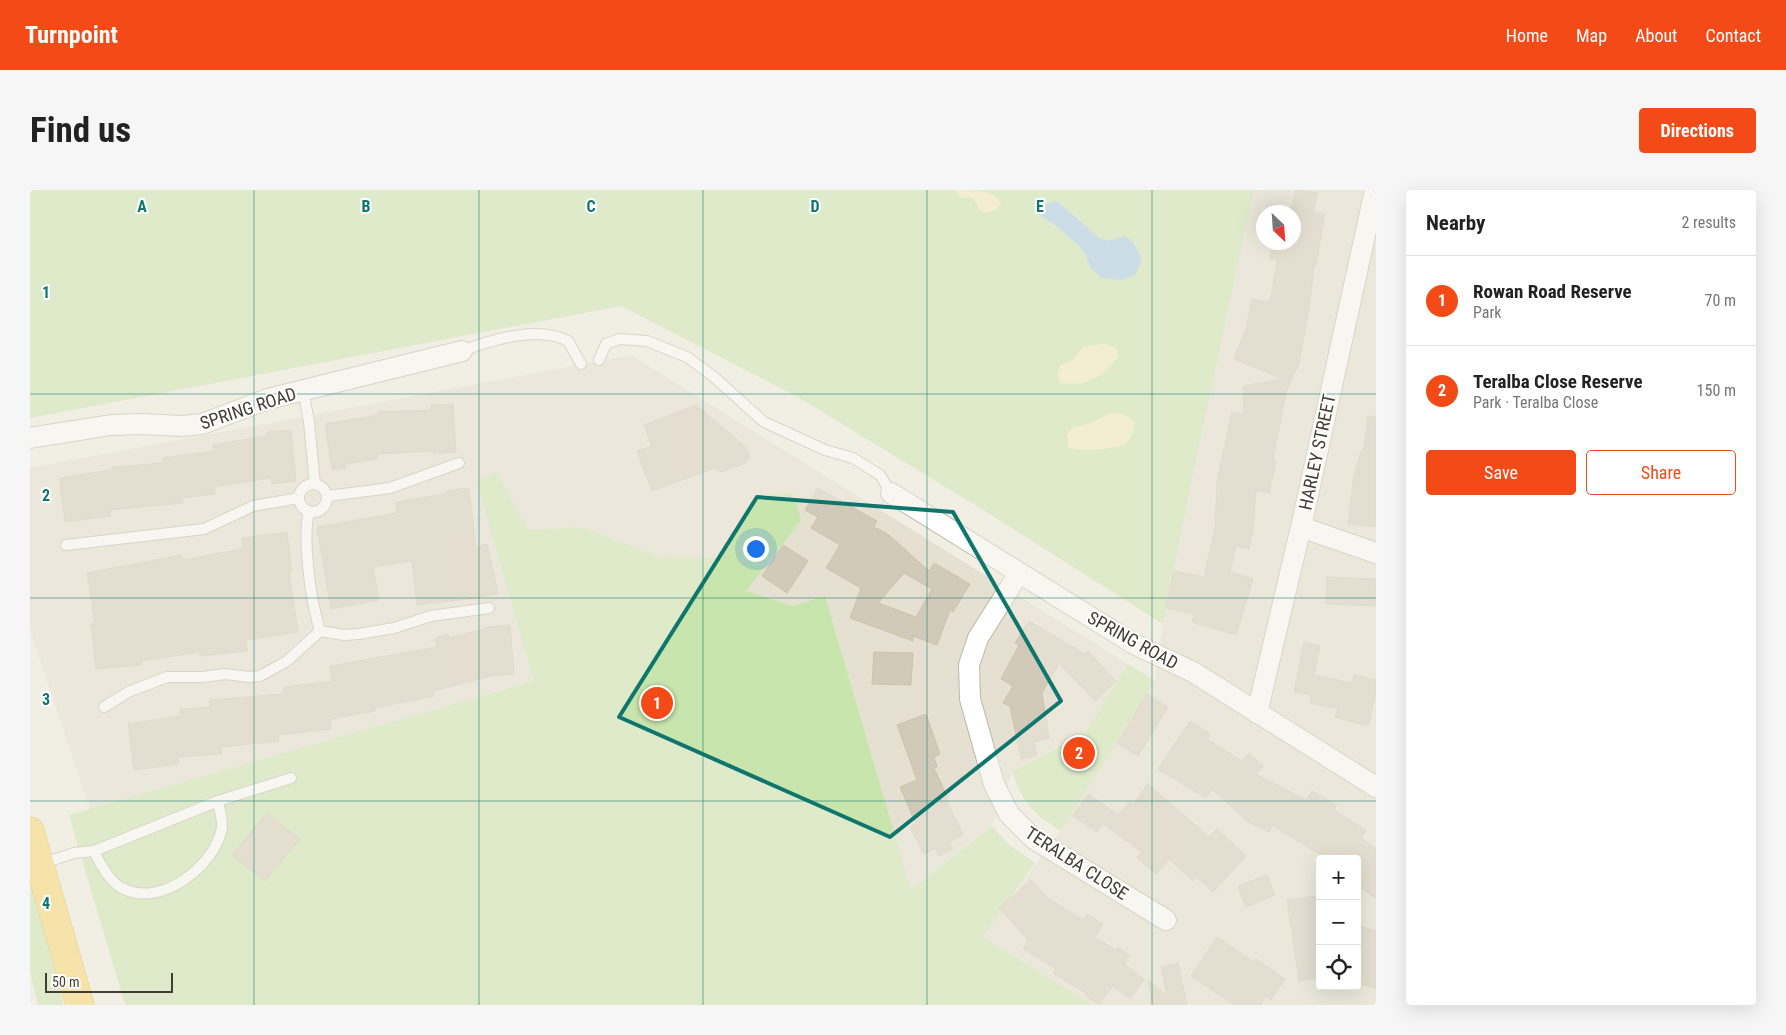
<!DOCTYPE html>
<html lang="en">
<head>
<meta charset="utf-8">
<style>
	:root { --surface:#fff; --page:#f6f6f6; --text:#222; --muted:#767676; --line:#e0e0e0; --accent:#f44a17 }
	body { margin:0; font-family:"Roboto Condensed",sans-serif; background:var(--page); color:var(--text) }
	.controls { position:absolute; right:15px; bottom:15px; display:grid; overflow:hidden; border-radius:5px; box-shadow:0 5px 20px #0002 }
	.controls button { width:45px; height:45px; display:grid; place-items:center; padding:0; border:0; border-bottom:1px solid var(--line); background:var(--surface); color:var(--text); font:25px sans-serif }
	.compass { position:absolute; left:1226px; top:15px; width:45px; height:45px; border-radius:50%; background:var(--surface); box-shadow:0 5px 20px #0002; rotate:155deg }
	.scale { position:absolute; left:15px; bottom:12px; width:128px; box-sizing:border-box; padding-left:5px; border:2px solid #433e34; border-top:0; font-size:14px; line-height:18px; white-space:nowrap; color:#433e34; -webkit-text-stroke:4px #fff; paint-order:stroke }
	.you { position:absolute; left:725px; top:358px; width:18px; height:18px; margin:-12px; border:4px solid #fff; border-radius:50%; background:#1a73e8; box-shadow:0 0 0 8px #1a73e833 }
	.badge { display:grid; place-items:center; width:32px; height:32px; border-radius:50%; background:var(--accent); color:#fff; font-size:16px; font-weight:700 }
	.pin { position:absolute; translate:-50% -50%; border:2px solid #fff; box-shadow:0 1px 5px #0006 }
	.list { margin:0; padding:0; list-style:none }
	h2 { display:flex; justify-content:space-between; align-items:center; height:65px; margin:0; padding:0 20px; font-size:21px }
	h2 small { font-size:16px; font-weight:400; color:var(--muted) }
	.list li { display:grid; grid-template-columns:32px 1fr auto; gap:15px; align-items:center; box-sizing:border-box; height:90px; padding:0 20px; border-top:1px solid var(--line) }
	.list b { display:block; font-size:19px; white-space:nowrap }
	.list p { margin:0; font-size:16px; white-space:nowrap; color:var(--muted) }
	.list em { font-size:16px; font-style:normal; color:var(--muted) }
	.actions { display:flex; gap:10px; padding:15px 20px }
	.actions a { flex:1; padding:11px 0; border:1px solid var(--accent); border-radius:5px; text-align:center; font-size:18px; color:var(--accent) }
	.actions .main { background:var(--accent); color:#fff }
	.icon { flex:none; width:28px; height:28px; fill:none; stroke:currentColor; stroke-width:2; stroke-linecap:round; stroke-linejoin:round }
	.map { position:relative; flex:none; width:1346px; height:815px; overflow:hidden; border-radius:5px }
	header { display:flex; align-items:center; gap:30px; box-sizing:border-box; height:70px; padding:0 25px; background:var(--accent); color:#fff }
	header strong { font-size:24px }
	nav { display:flex; gap:28px; margin-inline-start:auto; font-size:18px }
	.intro { display:flex; align-items:center; justify-content:space-between; box-sizing:border-box; height:120px; padding:0 30px }
	h1 { margin:0; font-size:35px }
	.button { padding:12px 22px; border-radius:5px; background:var(--accent); color:#fff; font-size:18px; font-weight:700 }
	main { display:flex; gap:30px; padding:0 30px }
	aside { flex:1; background:var(--surface); border-radius:5px; box-shadow:0 5px 20px #0002 }
	.map>svg:first-child { display:block }
</style>
</head>
<body>
<header>
<strong>Turnpoint</strong>
<nav><a>Home</a><a>Map</a><a>About</a><a>Contact</a></nav>
</header>
<div class="intro"><h1>Find us</h1><a class="button">Directions</a></div>
<main>
<div class="map">
<svg width="1346" height="815" viewBox="0 0 1346 815">
	<rect width="100%" height="100%" fill="#f1eee3"/>
	<!-- residential -->
	<g fill="#e5e0d1" fill-rule="evenodd">
		<path d="M1224,0H1346V815H1063L952,747L1031,641L1125,491L1133,434L1162,289ZM1234,22H1264V52H1234ZM1290,669H1327V796H1290Z"/>
		<polygon points="601,165 1098,474 1055,543 982,582 962,636 881,700 795,406 60,620 0,439 0,278"/>
	</g>
	<!-- green -->
	<g fill="#c7e5ac">
		<polygon points="0,0 1224,0 1162,289 1133,434 955,321 766,206 591,116 0,228"/>
		<polygon points="466,281 498,340 550,337 630,367 685,368 732,305 763,302 771,330 716,401 762,416 795,406 881,700 962,636 979,655 1005,673 953,747 1063,815 95,815 39,625 504,491 447,292"/>
		<path d="M1098,474L1125,491L1031,641C1003,624 993,613 982,582L1055,543Z"/>
		<polygon points="0,688 29,790 33,815 8,815 0,782"/>
	</g>
	<!-- sand -->
	<g fill="#f6eebe">
		<path d="M925,0C939,0 968,0 971,13L966,20L955,23L949,19L943,8H931Z"/>
		<polygon points="1075,154 1086,158 1089,166 1072,185 1050,194 1030,193 1027,184 1031,175 1043,170 1054,156"/>
		<path d="M1089,223L1099,227L1105,233C1104,241 1101,249 1095,254C1087,259 1044,263 1038,256L1037,245L1042,238L1062,233L1079,224Z"/>
	</g>
	<!-- water -->
	<path fill="#a0c7ed" d="M1027,11L1069,48L1079,51L1094,46L1103,52L1112,70L1105,85L1092,90L1071,88L1061,78L1055,63L1049,56L1025,35L1011,26C1012,18 1018,11 1027,11Z"/>
	<!-- building -->
	<g fill="#d2cab9" stroke="#cdc3ac" fill-rule="evenodd">
		<polygon points="1266,0 1288,3 1283,21 1295,24 1286,75 1284,75 1279,119 1269,173 1256,202 1243,270 1246,271 1239,303 1226,300 1223,341 1219,359 1206,356 1200,382 1223,389 1206,445 1162,432 1164,424 1136,418 1144,381 1174,387 1185,338 1187,291 1202,222 1214,225 1213,196 1253,189 1204,169 1216,139 1222,109 1240,112 1247,70 1240,69 1242,52 1264,52 1264,22 1260,22"/>
		<polygon points="423,214 426,262 404,264 404,261 347,264 348,269 315,274 316,278 302,280 295,234 349,225 349,222 401,220 401,215"/>
		<polygon points="666,215 717,258 720,267 715,273 691,282 685,278 622,301 607,261 622,256 614,235"/>
		<polygon points="1338,226 1346,227 1346,337 1318,334 1324,285 1331,261 1333,261"/>
		<polygon points="261,240 266,291 242,294 241,288 184,297 185,304 152,308 153,313 80,320 81,326 35,332 29,288 82,280 82,277 133,273 132,268 184,261 183,255 237,246 237,242"/>
		<polygon points="439,298 446,357 457,354 468,403 446,408 387,415 382,371 343,377 349,410 301,419 287,337 367,323 365,312 416,304 416,301"/>
		<path d="M788,298L847,331L844,337L859,345L899,381L904,373L940,394L923,422L920,420L907,455L883,446V451L820,428L831,398L796,378L810,355L781,338L788,327L775,320ZM874,383L902,399L886,427L848,413Z"/>
		<polygon points="257,342 262,382 259,382 268,442 216,450 217,461 170,466 169,462 111,471 112,475 66,479 61,434 65,433 57,383 152,365 153,370 213,359 212,348"/>
		<polygon points="753,355 778,371 757,403 732,386"/>
		<polygon points="1297,387 1346,389 1346,416 1296,414"/>
		<polygon points="999,431 1055,464 1058,461 1086,491 1065,511 1029,473 1012,503 1019,548 1004,552 1007,566 991,569 980,516 973,513 983,496 971,489 989,455 985,453"/>
		<polygon points="480,435 484,484 461,486 403,501 404,506 345,518 345,521 300,529 301,539 248,545 249,551 191,557 192,564 148,567 149,574 104,580 98,534 150,526 150,519 180,517 180,510 254,504 254,497 302,491 300,476 407,457 405,448 418,444 419,448 455,439 455,437"/>
		<polygon points="1274,452 1290,456 1284,485 1322,493 1324,485 1346,490 1346,503 1338,536 1305,527 1308,519 1280,513 1281,505 1264,502"/>
		<polygon points="844,462 883,463 881,495 842,494"/>
		<polygon points="1117,504 1138,517 1108,566 1087,553"/>
		<polygon points="896,524 910,564 904,567 907,577 904,578 918,608 916,609 933,644 919,652 923,659 909,666 905,658 894,664 880,637 886,634 870,597 887,590 867,535"/>
		<polygon points="1160,531 1180,544 1177,549 1212,571 1219,563 1233,576 1226,584 1276,610 1282,601 1307,615 1304,620 1336,640 1331,648 1346,659 1346,709 1327,695 1327,669 1296,669 1242,635 1239,642 1218,632 1182,599 1176,608 1128,579"/>
		<polygon points="1118,594 1179,647 1187,639 1216,666 1183,702 1167,687 1163,691 1139,669 1126,684 1107,668 1112,662 1073,634 1067,642 1043,626 1058,604 1089,625 1099,612 1103,615"/>
		<polygon points="237,623 270,649 235,691 202,665"/>
		<polygon points="1237,685 1245,705 1216,717 1208,696"/>
		<polygon points="1001,690 1018,708 1053,730 1057,724 1073,734 1065,747 1086,760 1088,757 1100,766 1094,774 1114,789 1100,809 1083,796 1069,815 1055,805 1056,803 1023,783 1026,779 993,759 998,750 969,718"/>
		<polygon points="1286,706 1290,733 1290,772 1285,773 1287,788 1269,791 1257,710"/>
		<polygon points="1327,735 1346,741 1346,799 1327,793"/>
		<polygon points="1187,747 1224,772 1226,769 1255,789 1241,810 1236,806 1230,815 1204,815 1161,786"/>
		<polygon points="1148,773 1157,815 1123,815 1118,791 1137,805 1131,777"/>
	</g>
	<g fill="none" stroke-linecap="round" stroke-linejoin="round">
		<defs>
			<g id="lane">
				<path d="M432,161C462,150 507,135 538,151L551,174"/>
				<polyline points="569,170 576,154 589,149 617,151 657,167 684,187 734,232 795,260 823,268 850,285 861,303"/>
				<polyline points="273,200 279,232 285,294"/>
				<circle cx="283" cy="308" r="14"/>
				<polyline points="298,306 360,298 429,273"/>
				<path d="M279,321C272,351 281,411 290,441"/>
				<polyline points="36,355 174,339 223,316 269,308"/>
				<polyline points="290,441 314,445 329,444 364,438 401,426 459,418"/>
				<polyline points="74,517 98,502 137,487 173,487 195,484 219,487 230,486 257,471 290,441"/>
				<path d="M64,661C70,674 79,691 92,698C130,719 185,676 192,638C193,630 189,619 188,611"/>
				<polyline points="11,674 44,663 64,661 188,611 261,588"/>
			</g>
			<g id="street">
				<polyline points="0,248 81,235 112,234 152,236 172,234 238,209 432,161"/>
				<polyline points="861,303 1104,454 1163,482 1346,597"/>
				<polyline points="1271,337 1346,363"/>
				<polyline points="989,383 948,448 939,475 940,509 964,594 979,624 1004,649 1136,730"/>
				<polyline points="1227,523 1271,337 1345,0"/>
			</g>
			<polyline id="highway" points="0,641 50,815"/>
		</defs>
		<!-- lane casing -->
		<use href="#lane" stroke="#bcb6a6" stroke-width="12"/>
		<!-- street casing -->
		<use href="#street" stroke="#bcb6a6" stroke-width="22"/>
		<!-- highway casing -->
		<use href="#highway" stroke="#d8a936" stroke-width="29"/>
		<!-- lane -->
		<use href="#lane" stroke="#fff" stroke-width="10"/>
		<!-- street -->
		<use href="#street" stroke="#fff" stroke-width="20"/>
		<!-- highway -->
		<use href="#highway" stroke="#fad465" stroke-width="28"/>
	</g>
	<!-- marked area -->
	<path d="M0 0H1346V815H0ZM727,307L923,322L1031,511L860,647L589,527Z" fill="#f1eee3" fill-opacity=".55" fill-rule="evenodd"/>
	<path fill="none" stroke="#0f766e" stroke-width="4" stroke-linejoin="round" d="M727,307L923,322L1031,511L860,647L589,527Z"/>
	<!-- grid -->
	<path fill="none" stroke="#0f766e" stroke-width="1" stroke-opacity="0.55" d="M224,0V815M449,0V815M673,0V815M897,0V815M1122,0V815M0,204H1346M0,408H1346M0,611H1346"/>
	<g text-anchor="middle" dominant-baseline="central" stroke-width="4" stroke-linejoin="round" paint-order="stroke">
		<!-- street labels -->
		<g font-size="18" fill="#433e34" stroke="#fff">
			<text transform="translate(218 218) rotate(-18)">SPRING ROAD</text>
			<text transform="translate(1287 262) rotate(-78)">HARLEY STREET</text>
			<text transform="translate(1103 450) rotate(29)">SPRING ROAD</text>
			<text transform="translate(1047 673) rotate(33)">TERALBA CLOSE</text>
		</g>
	</g>
	<g font-size="16" text-anchor="middle" font-weight="bold" fill="#0f766e" stroke="#fff" stroke-width="4" stroke-linejoin="round" paint-order="stroke">
		<text x="112" y="22">A</text>
		<text x="336" y="22">B</text>
		<text x="561" y="22">C</text>
		<text x="785" y="22">D</text>
		<text x="1010" y="22">E</text>
		<text x="16" y="108">1</text>
		<text x="16" y="311">2</text>
		<text x="16" y="515">3</text>
		<text x="16" y="719">4</text>
	</g>
</svg>
<div class="controls">
<button>+</button>
<button>−</button>
<button><svg class="icon" aria-label="locate" viewBox="0 0 24 24"><circle cx="12" cy="12" r="6"/><path d="M12 2v4M12 18v4M2 12h4M18 12h4"/></svg></button>
</div>
<svg class="compass" viewBox="-18 -18 36 36"><path d="M0-13l5 13h-10z" fill="#e53935"/><path d="M0 13l5-13h-10z" fill="#767676"/></svg>
<div class="scale">50 m</div>
<div class="you"></div>
<div class="pin badge" style="left:627px;top:513px">1</div>
<div class="pin badge" style="left:1049px;top:563px">2</div>
</div>
<aside>
<h2>Nearby<small>2 results</small></h2>
<ul class="list">
<li><span class="badge">1</span><div><b>Rowan Road Reserve</b><p>Park</p></div><em>70 m</em></li>
<li><span class="badge">2</span><div><b>Teralba Close Reserve</b><p>Park · Teralba Close</p></div><em>150 m</em></li>
</ul>
<div class="actions"><a class="main">Save</a><a>Share</a></div>
</aside>
</main>
</body>
</html>
